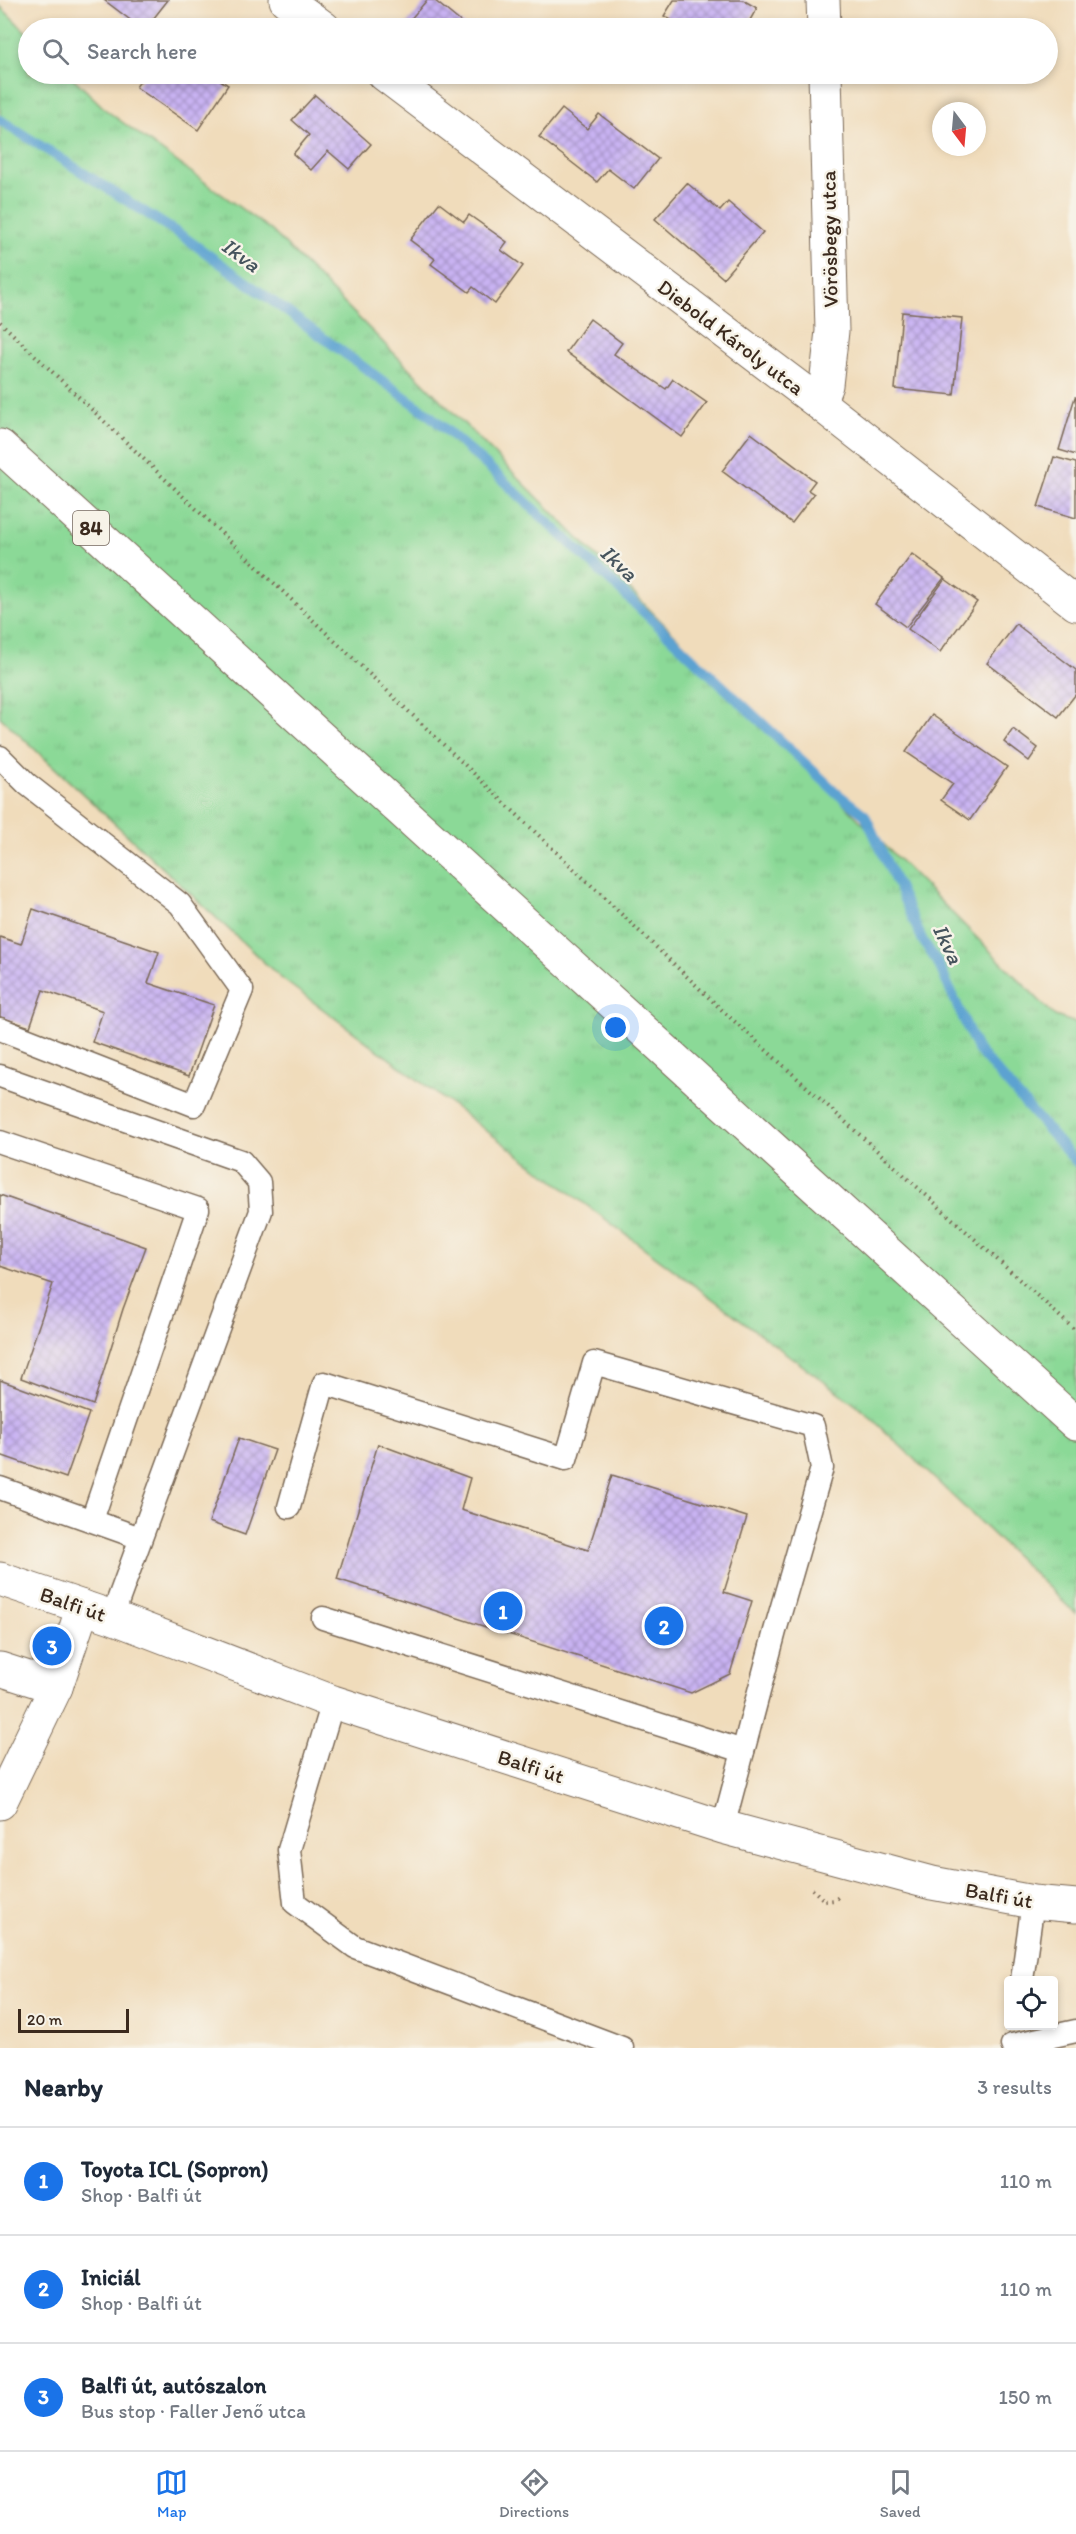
<!DOCTYPE html>
<html lang="en">
<head>
<meta charset="utf-8">
<style>
	:root { --surface:#fff; --page:#f2f2f3; --text:#1f2937; --muted:#747a83; --line:#e0e1e3; --accent:#1a73e8 }
	body { margin:0; font-family:Itim,sans-serif; background:var(--page); color:var(--text) }
	.controls { position:absolute; right:18px; bottom:18px; display:grid; overflow:hidden; border-radius:6px; box-shadow:0 3px 9px #0003 }
	.controls button { width:54px; height:54px; display:grid; place-items:center; padding:0; border:0; border-bottom:2px solid var(--line); background:var(--surface); color:var(--text); font:30px sans-serif }
	.compass { position:absolute; left:932px; top:102px; width:54px; height:54px; border-radius:50%; background:var(--surface); box-shadow:0 3px 9px #0003; rotate:164deg }
	.scale { position:absolute; left:18px; bottom:15px; width:111px; box-sizing:border-box; padding-left:6px; border:3px solid #3b2a1e; border-top:0; font-size:16px; line-height:21px; white-space:nowrap; color:#3b2a1e; -webkit-text-stroke:4px #f7f3e8; paint-order:stroke }
	.you { position:absolute; left:616px; top:1028px; width:21px; height:21px; margin:-15px; border:4px solid #fff; border-radius:50%; background:#1a73e8; box-shadow:0 0 0 9px #1a73e833 }
	.badge { display:grid; place-items:center; width:39px; height:39px; border-radius:50%; background:var(--accent); color:#fff; font-size:20px; font-weight:700 }
	.pin { position:absolute; translate:-50% -50%; border:3px solid #fff; box-shadow:0 2px 6px #0006 }
	.list { margin:0; padding:0; list-style:none }
	h2 { display:flex; justify-content:space-between; align-items:center; height:78px; margin:0; padding:0 24px; font-size:26px }
	h2 small { font-size:20px; font-weight:400; color:var(--muted) }
	.list li { display:grid; grid-template-columns:39px 1fr auto; gap:18px; align-items:center; box-sizing:border-box; height:108px; padding:0 24px; border-top:2px solid var(--line) }
	.list b { display:block; font-size:22px; white-space:nowrap }
	.list p { margin:0; font-size:20px; white-space:nowrap; color:var(--muted) }
	.list em { font-size:20px; font-style:normal; color:var(--muted) }
	.icon { flex:none; width:33px; height:33px; fill:none; stroke:currentColor; stroke-width:2; stroke-linecap:round; stroke-linejoin:round }
	.map { position:relative; flex:none; width:1076px; height:2048px; overflow:hidden }
	.search { position:absolute; background:var(--surface); box-shadow:0 3px 9px #0003; left:18px; right:18px; top:18px; height:66px; display:flex; align-items:center; gap:15px; box-sizing:border-box; padding:0 21px; border-radius:33px; color:var(--muted); font-size:22px }
	.sheet { height:402px; background:var(--surface) }
	nav { display:flex; justify-content:space-around; align-items:center; box-sizing:border-box; height:84px; border-top:2px solid var(--line); background:var(--surface); font-size:16px; color:var(--muted) }
	nav a { display:grid; justify-items:center; gap:3px }
	nav .on { color:var(--accent) }
	.map>svg:first-child { display:block }
</style>
</head>
<body>
<div class="map">
<svg width="1076" height="2048" viewBox="0 0 1076 2048">
	<defs>
		<pattern id="grass-tufts" width="24" height="20" patternUnits="userSpaceOnUse" patternTransform="scale(1.5)"><rect width="24" height="20" fill="#8bd997"/><path d="M3 7l-1-3M5 7V3M7 7l1-3M15 17l-1-3M17 17v-4M19 17l1-3" fill="none" stroke="#79ba82"/></pattern>
		<pattern id="building-cross-hatch" width="8" height="8" patternUnits="userSpaceOnUse" patternTransform="scale(1.5)"><rect width="8" height="8" fill="#c9b3f3"/><path d="M0 0l8 8M0 8l8-8" fill="none" stroke="#a492c4"/></pattern>
	</defs>
	<rect width="100%" height="100%" fill="#f7f3e8"/>
	<filter id="ink" filterUnits="userSpaceOnUse"><feTurbulence type="fractalNoise" baseFrequency=".0167" numOctaves="2"/><feDisplacementMap in="SourceGraphic" scale="12" xChannelSelector="R" yChannelSelector="G"/><feConvolveMatrix kernelMatrix="1 2 1 2 8 2 1 2 1" color-interpolation-filters="sRGB"/></filter>
	<filter id="wash" filterUnits="userSpaceOnUse"><feTurbulence type="fractalNoise" baseFrequency=".008" numOctaves="4" result="noise"/><feDisplacementMap in="SourceGraphic" scale="24" xChannelSelector="R" yChannelSelector="G"/><feGaussianBlur stdDeviation="1.35" result="paint"/><feColorMatrix in="noise" values="0 0 0 0 0 0 0 0 0 0 0 0 0 0 0 0 0 1.4 0 .05"/><feComposite in="paint" operator="in"/></filter>
	<g filter="url(#wash)">
		<rect width="100%" height="100%" fill="#f0dcbb"/>
		<!-- grass -->
		<polygon fill="url(#grass-tufts)" stroke="#63825a" stroke-width="1.5" points="0,6 28,34 28,74 69,74 107,111 272,231 1055,1016 1076,1023 1076,1614 865,1412 281,978 0,717"/>
		<g fill="none" stroke-linecap="round" stroke-linejoin="round">
			<!-- stream -->
			<polyline stroke="#5ba2d1" stroke-width="10" points="0,120 184,237 427,413 494,472 838,794 865,815 923,941 938,963 977,1049 1076,1162"/>
		</g>
		<g id="blocks">
			<!-- building -->
			<g fill="url(#building-cross-hatch)">
				<polygon points="104,0 168,0 146,28 141,28"/>
				<polygon points="427,0 434,0 468,28 403,28"/>
				<polygon points="674,0 743,0 757,8 750,20 760,26 759,28 685,28 664,16"/>
				<polygon points="145,74 211,74 228,85 198,130 136,87"/>
				<polygon points="315,95 371,144 349,169 328,151 311,170 293,154 309,135 292,120"/>
				<polygon points="562,109 587,129 599,114 658,159 634,189 608,169 597,182 539,137"/>
				<polygon points="687,183 720,211 728,202 763,232 723,278 655,219"/>
				<polygon points="439,203 464,222 469,215 507,242 501,250 523,266 495,304 473,287 469,292 431,264 435,259 410,240"/>
				<polygon points="902,312 962,318 954,395 895,389"/>
				<polygon points="590,319 622,343 614,354 666,389 673,379 707,403 682,437 566,352"/>
				<polygon points="1075,397 1076,397 1076,455 1059,450"/>
				<polygon points="751,433 815,481 808,490 814,494 792,523 722,471"/>
				<polygon points="1054,457 1076,463 1076,518 1038,507"/>
				<polygon points="912,554 944,578 906,627 875,604"/>
				<polygon points="945,579 977,602 940,652 908,629"/>
				<polygon points="1016,624 1076,670 1076,694 1058,717 987,663"/>
				<polygon points="932,715 1007,767 970,820 941,800 953,784 906,752"/>
				<polygon points="1013,729 1038,748 1029,761 1004,742"/>
				<polygon points="33,909 159,952 148,983 214,1005 189,1076 92,1042 103,1011 43,990 30,1027 0,1017 0,937 21,944"/>
				<polygon points="0,1195 146,1247 123,1309 93,1405 21,1378 53,1284 0,1266"/>
				<polygon points="0,1380 89,1413 66,1478 0,1455"/>
				<polygon points="239,1438 275,1450 245,1535 209,1522"/>
				<polygon points="378,1444 470,1478 461,1510 588,1550 612,1475 747,1517 724,1592 752,1601 730,1674 691,1693 337,1579"/>
			</g>
		</g>
	</g>
	<g filter="url(#ink)">
		<use href="#blocks" fill-opacity="0" stroke="#7a6855" stroke-width="1.5"/>
		<g fill="none" stroke-linecap="round" stroke-linejoin="round">
			<defs>
				<g id="service">
					<polyline points="0,757 27,784 180,904 242,990 194,1105 0,1029"/>
					<polyline points="0,1076 241,1161 259,1182 261,1211 112,1617"/>
					<polyline points="0,1142 198,1209 92,1520"/>
					<polyline points="0,1488 140,1538"/>
					<polyline points="289,1507 324,1383 566,1459 594,1363 813,1426 822,1468 775,1631 723,1827"/>
					<polyline points="323,1618 743,1751"/>
					<polyline points="333,1702 289,1850 295,1903 355,1947 622,2048"/>
					<polyline points="1022,1980 1033,1902"/>
					<polyline points="1012,2045 1076,2031"/>
				</g>
				<g id="minor">
					<polyline points="286,0 324,28"/>
					<polyline points="823,0 824,28"/>
					<polyline points="384,74 819,403 1076,604"/>
					<polyline points="819,403 826,385 832,331 825,74"/>
					<polyline points="0,1669 56,1687 83,1607"/>
					<polyline points="0,1803 56,1687"/>
				</g>
				<polyline id="secondary" points="0,1579 112,1617 333,1702 723,1827 932,1883 1033,1902 1076,1906"/>
				<polyline id="primary" points="0,446 1076,1424"/>
			</defs>
			<!-- service casing -->
			<use href="#service" stroke="#7a6855" stroke-width="25"/>
			<!-- minor casing -->
			<use href="#minor" stroke="#7a6855" stroke-width="35"/>
			<!-- secondary casing -->
			<use href="#secondary" stroke="#7a6855" stroke-width="35"/>
			<!-- primary casing -->
			<use href="#primary" stroke="#7a6855" stroke-width="35"/>
			<!-- path -->
			<g stroke="#7a6855" stroke-width="4" stroke-dasharray="1.5 4.5" stroke-linecap="butt">
				<polyline points="0,322 722,1010 1076,1331"/>
				<polyline points="812,1889 825,1901 835,1900 840,1896"/>
			</g>
			<!-- service -->
			<use href="#service" stroke="#fff" stroke-width="22"/>
			<!-- minor -->
			<use href="#minor" stroke="#fff" stroke-width="33"/>
			<!-- secondary -->
			<use href="#secondary" stroke="#fff" stroke-width="33"/>
			<!-- primary -->
			<use href="#primary" stroke="#fff" stroke-width="33"/>
		</g>
	</g>
	<g text-anchor="middle" dominant-baseline="central" stroke-width="5" stroke-linejoin="round" paint-order="stroke">
		<!-- shield labels -->
		<rect fill="#f7f3e8" stroke="#73665b" stroke-width="1.5" x="73" y="511" width="36" height="34" rx="4.5"/>
		<g font-size="20" font-weight="bold" fill="#3b2a1e">
			<text x="91" y="528">84</text>
		</g>
		<!-- street labels -->
		<g font-size="21" fill="#3b2a1e" stroke="#f7f3e8">
			<text transform="translate(829 239) rotate(-91)">Vörösbegy utca</text>
			<text transform="translate(731 337) rotate(37)">Diebold Károly utca</text>
			<text transform="translate(73 1604) rotate(19)">Balfi út</text>
			<text transform="translate(531 1766) rotate(18)">Balfi út</text>
			<text transform="translate(999 1895) rotate(10)">Balfi út</text>
		</g>
		<!-- water labels -->
		<g font-size="22" font-style="italic" fill="#46545d" stroke="#f7f3e8">
			<text transform="translate(241 255) rotate(36)">Ikva</text>
			<text transform="translate(619 563) rotate(43)">Ikva</text>
			<text transform="translate(948 944) rotate(64)">Ikva</text>
		</g>
	</g>
</svg>
<div class="controls">
<button><svg class="icon" aria-label="locate" viewBox="0 0 24 24"><circle cx="12" cy="12" r="6"/><path d="M12 2v4M12 18v4M2 12h4M18 12h4"/></svg></button>
</div>
<svg class="compass" viewBox="-18 -18 36 36"><path d="M0-13l5 13h-10z" fill="#e53935"/><path d="M0 13l5-13h-10z" fill="#747a83"/></svg>
<div class="scale">20 m</div>
<div class="you"></div>
<div class="pin badge" style="left:503px;top:1611px">1</div>
<div class="pin badge" style="left:664px;top:1626px">2</div>
<div class="pin badge" style="left:52px;top:1646px">3</div>
<div class="search"><svg class="icon" aria-label="search" viewBox="0 0 24 24"><circle cx="10" cy="10" r="6"/><path d="M15 15l6 6"/></svg>Search here</div>
</div>
<section class="sheet">
<h2>Nearby<small>3 results</small></h2>
<ul class="list">
<li><span class="badge">1</span><div><b>Toyota ICL (Sopron)</b><p>Shop · Balfi út</p></div><em>110 m</em></li>
<li><span class="badge">2</span><div><b>Iniciál</b><p>Shop · Balfi út</p></div><em>110 m</em></li>
<li><span class="badge">3</span><div><b>Balfi út, autószalon</b><p>Bus stop · Faller Jenő utca</p></div><em>150 m</em></li>
</ul>
</section>
<nav>
<a class="on"><svg class="icon" aria-label="map" viewBox="0 0 24 24"><path d="M3 6l6-2 6 2 6-2v14l-6 2-6-2-6 2zM9 4v14M15 6v14"/></svg>Map</a>
<a><svg class="icon" aria-label="directions" viewBox="0 0 24 24"><path d="M12 3l9 9-9 9-9-9zM9 14v-3h6M13 9l2 2-2 2"/></svg>Directions</a>
<a><svg class="icon" aria-label="saved" viewBox="0 0 24 24"><path d="M7 4h10v16l-5-4-5 4z"/></svg>Saved</a>
</nav>
</body>
</html>
